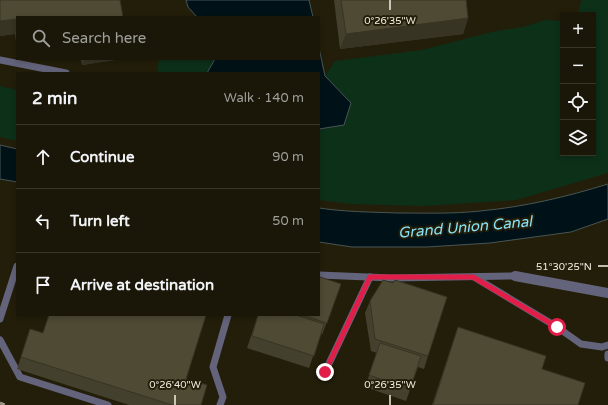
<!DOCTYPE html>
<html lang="en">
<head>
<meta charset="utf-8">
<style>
	:root { --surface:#1a1608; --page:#272316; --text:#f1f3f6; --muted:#9f9f9c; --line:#383529 }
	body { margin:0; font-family:"Varela Round",sans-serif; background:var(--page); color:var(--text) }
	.controls { position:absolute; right:12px; top:12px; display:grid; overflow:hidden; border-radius:0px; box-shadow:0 2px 6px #0003 }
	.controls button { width:36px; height:36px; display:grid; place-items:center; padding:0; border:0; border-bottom:1px solid var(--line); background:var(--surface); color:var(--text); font:20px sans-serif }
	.stop { position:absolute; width:12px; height:12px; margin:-9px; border:3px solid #e11d48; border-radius:50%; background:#fff }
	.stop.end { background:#e11d48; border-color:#fff; box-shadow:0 1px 4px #0008 }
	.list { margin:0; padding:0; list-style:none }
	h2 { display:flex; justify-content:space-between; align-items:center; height:52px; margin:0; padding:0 16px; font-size:17px }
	h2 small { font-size:13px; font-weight:400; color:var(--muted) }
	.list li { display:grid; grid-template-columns:26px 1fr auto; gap:12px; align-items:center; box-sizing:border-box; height:64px; padding:0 16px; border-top:1px solid var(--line) }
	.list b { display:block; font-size:15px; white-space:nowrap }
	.list em { font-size:13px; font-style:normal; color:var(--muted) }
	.icon { flex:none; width:22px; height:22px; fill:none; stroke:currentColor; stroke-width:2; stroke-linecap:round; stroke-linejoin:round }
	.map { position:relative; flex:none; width:608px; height:405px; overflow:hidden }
	.search { position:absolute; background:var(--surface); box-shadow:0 2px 6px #0003; left:16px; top:16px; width:304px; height:44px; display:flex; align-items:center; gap:10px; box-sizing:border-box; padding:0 14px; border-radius:0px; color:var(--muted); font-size:15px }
	.panel { position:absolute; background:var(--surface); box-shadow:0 2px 6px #0003; left:16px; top:72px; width:304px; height:244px; border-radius:0px }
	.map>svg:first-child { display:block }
</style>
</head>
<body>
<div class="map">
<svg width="608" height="405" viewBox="0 0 608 405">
	<rect width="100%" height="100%" fill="#231e0a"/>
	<!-- green -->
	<g fill="#0d3019">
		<polygon points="583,0 608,0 608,173 516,200 423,206 351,204 319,200 319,129 344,125 351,103 325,76 335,61 422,50 496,31 523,27 545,20 563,21 563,153 593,153 593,15 578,15 581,1"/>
		<polygon points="159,59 215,59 207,73 157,73"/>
		<polygon points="0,86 17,90 17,141 0,137"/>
	</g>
	<!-- water -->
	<g fill="#001217" stroke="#495554">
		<polygon points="186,0 309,0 313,17 197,17 188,7"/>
		<polygon points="319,48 325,76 351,103 344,125 319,129 319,73 207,73 215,59 319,59"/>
		<polygon points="0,145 17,149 17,182 0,179"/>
		<path d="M608,184V219L571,232L490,243L427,247H352L319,242V208C346,212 371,212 398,213C425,213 453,214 480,211C524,207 566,197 608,184Z"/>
	</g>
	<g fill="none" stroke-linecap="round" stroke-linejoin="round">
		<!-- service -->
		<g stroke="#63637b" stroke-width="7">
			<polyline points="0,60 66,73"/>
			<polyline points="319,275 392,278 515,276"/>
			<polyline points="474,277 557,327 581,344 602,347 608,345"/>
			<polyline points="0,319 17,266"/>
			<polyline points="0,340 20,377 108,405"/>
			<polyline points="608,354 608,358"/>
			<polyline points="325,372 370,277"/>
			<polyline points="220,405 223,397 213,367 228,315"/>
		</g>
		<!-- minor -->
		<polyline stroke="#63637b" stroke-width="10" points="515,276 608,293"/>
		<!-- rail -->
		<polyline stroke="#9a9686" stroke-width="3" stroke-dasharray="5 5" stroke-linecap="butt" points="0,403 5,405"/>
	</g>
	<!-- wall -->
	<g fill="#43402d">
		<polygon points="0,0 17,17 17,50 15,34 0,36"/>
		<polygon points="334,0 466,0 468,18 463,34 340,49"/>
		<polygon points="81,59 121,59 82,65"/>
		<polygon points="341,284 322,335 321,334 309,368 247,348 258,315 319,315"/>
		<polygon points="370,301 428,356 424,369 418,367 406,401 365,387 377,353 371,351 365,313"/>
		<polygon points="49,315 206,315 186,379 201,405 129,405 17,369 30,329 43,333"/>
		<polygon points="458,327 542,369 578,405 432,405"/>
	</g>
	<!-- shaded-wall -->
	<g fill="#373424">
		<polygon points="468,18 463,34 340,49 346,34"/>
		<polygon points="17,19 17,27 15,34 0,36 0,21"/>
		<polygon points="84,59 121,59 82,65"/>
	</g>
	<!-- building -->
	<g fill="#4e4a34" stroke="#373424">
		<polygon points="0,0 120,0 123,17 17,17 17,19 0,21"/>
		<polygon points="341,0 466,0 468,18 346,34"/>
		<polygon points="320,277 341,284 327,323 302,315 319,315 319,280"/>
		<polygon points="383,280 393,283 395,280 447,297 428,356 375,339 370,301"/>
		<polygon points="49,315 206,315 186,379 207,385 201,405 172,405 21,357 30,329 43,333"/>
		<polygon points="258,315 296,315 324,324 314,356 252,336"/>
		<polygon points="458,327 546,356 542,369 585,383 578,405 433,405"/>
		<polygon points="380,343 421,356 410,389 369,375"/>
	</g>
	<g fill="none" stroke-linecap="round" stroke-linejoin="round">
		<!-- route -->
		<polyline stroke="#e11d48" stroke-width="5" points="325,372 370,277 473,277 557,327"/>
	</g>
	<!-- ticks -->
	<path fill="none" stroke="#f3f0e3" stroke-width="1.5" d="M390,0V10M598,266H608M175,395V405M390,395V405"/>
	<g text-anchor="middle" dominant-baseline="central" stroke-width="4" stroke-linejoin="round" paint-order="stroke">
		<!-- water labels -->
		<g font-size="15" font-style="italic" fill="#88e3f8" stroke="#231e0a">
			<text transform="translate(465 227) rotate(-5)">Grand Union Canal</text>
		</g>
	</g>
	<g font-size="10" text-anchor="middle" fill="#f3f0e3" stroke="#231e0a" stroke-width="4" stroke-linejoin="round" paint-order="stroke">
		<text x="390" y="24">0°26'35"W</text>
		<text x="564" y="270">51°30'25"N</text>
		<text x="175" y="388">0°26'40"W</text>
		<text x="390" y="388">0°26'35"W</text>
	</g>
</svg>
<div class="controls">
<button>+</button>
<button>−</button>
<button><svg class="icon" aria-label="locate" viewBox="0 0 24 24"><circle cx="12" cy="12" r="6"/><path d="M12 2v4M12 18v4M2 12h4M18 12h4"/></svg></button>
<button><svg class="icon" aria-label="layers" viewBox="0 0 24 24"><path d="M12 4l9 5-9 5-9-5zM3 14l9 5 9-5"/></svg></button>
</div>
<div class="stop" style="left:557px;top:327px"></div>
<div class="stop end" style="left:325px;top:372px"></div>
<div class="search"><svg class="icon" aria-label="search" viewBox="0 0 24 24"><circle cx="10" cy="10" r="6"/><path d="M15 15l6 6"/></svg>Search here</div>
<section class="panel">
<h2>2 min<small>Walk · 140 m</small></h2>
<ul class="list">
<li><svg class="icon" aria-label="ahead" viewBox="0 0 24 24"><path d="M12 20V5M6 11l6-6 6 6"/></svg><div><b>Continue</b></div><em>90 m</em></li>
<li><svg class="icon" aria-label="left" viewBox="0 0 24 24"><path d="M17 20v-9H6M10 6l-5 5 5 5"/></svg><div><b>Turn left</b></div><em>50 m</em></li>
<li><svg class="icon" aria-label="arrive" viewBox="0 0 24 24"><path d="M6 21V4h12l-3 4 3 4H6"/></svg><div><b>Arrive at destination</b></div></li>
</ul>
</section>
</div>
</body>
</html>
